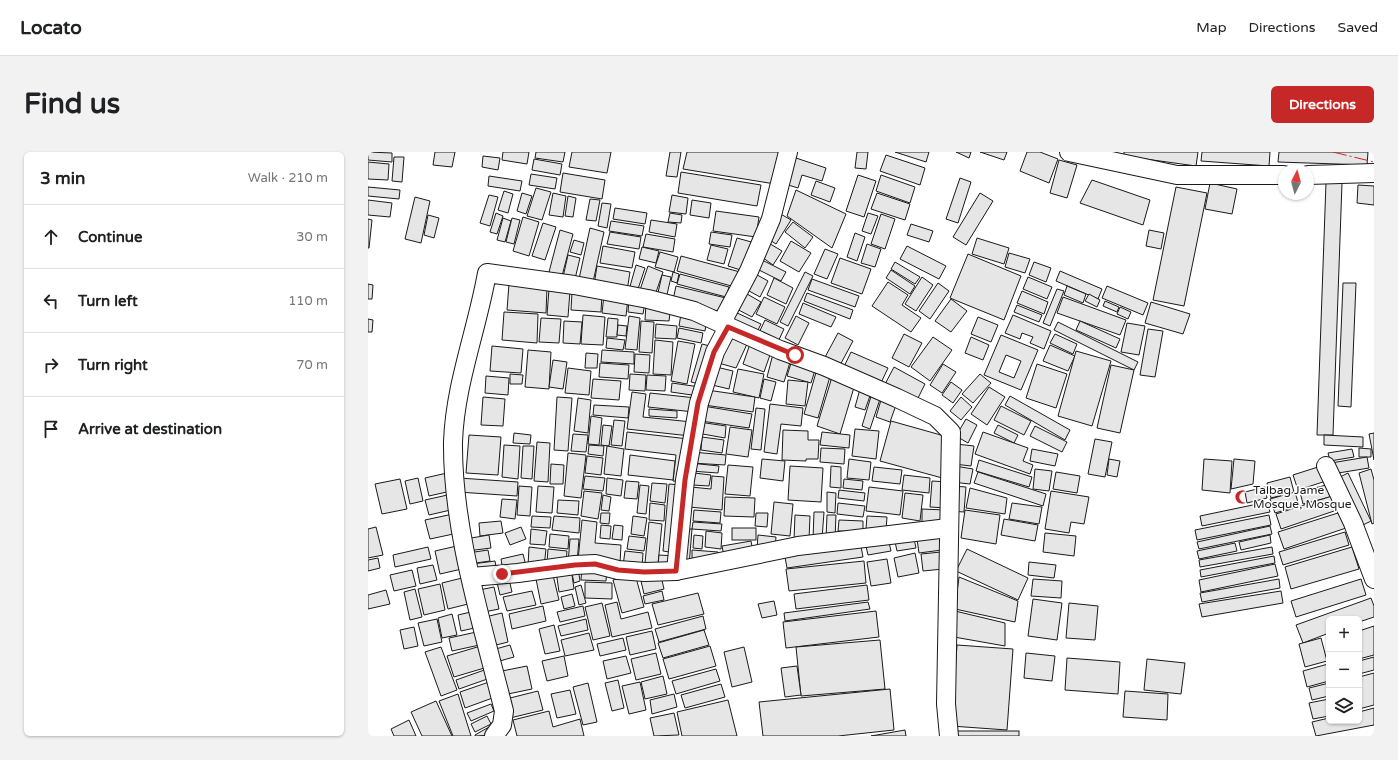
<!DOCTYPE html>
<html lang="en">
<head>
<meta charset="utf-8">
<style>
	:root { --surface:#fff; --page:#f2f2f2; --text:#202124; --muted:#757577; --line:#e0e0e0; --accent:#c62828 }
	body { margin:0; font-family:"Varela Round",sans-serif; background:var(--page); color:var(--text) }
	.controls { position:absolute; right:12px; bottom:12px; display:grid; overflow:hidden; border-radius:6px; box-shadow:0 1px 3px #0004 }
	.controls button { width:36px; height:36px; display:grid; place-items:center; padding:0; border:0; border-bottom:1px solid var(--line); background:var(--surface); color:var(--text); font:20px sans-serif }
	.compass { position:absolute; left:910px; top:12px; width:36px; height:36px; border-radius:50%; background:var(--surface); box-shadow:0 1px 3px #0004; rotate:6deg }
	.stop { position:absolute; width:12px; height:12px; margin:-9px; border:3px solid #c62828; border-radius:50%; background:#fff }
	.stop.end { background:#c62828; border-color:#fff; box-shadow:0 1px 4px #0008 }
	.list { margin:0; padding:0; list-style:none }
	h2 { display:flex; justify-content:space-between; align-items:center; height:52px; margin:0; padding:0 16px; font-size:17px }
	h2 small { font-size:13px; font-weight:400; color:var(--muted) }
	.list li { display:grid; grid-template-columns:26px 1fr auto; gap:12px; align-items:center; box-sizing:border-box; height:64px; padding:0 16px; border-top:1px solid var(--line) }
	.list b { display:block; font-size:15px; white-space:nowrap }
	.list em { font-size:13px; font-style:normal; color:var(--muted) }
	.icon { flex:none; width:22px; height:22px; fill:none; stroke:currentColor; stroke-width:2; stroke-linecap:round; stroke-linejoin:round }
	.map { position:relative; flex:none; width:1006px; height:584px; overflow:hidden; border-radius:6px }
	header { display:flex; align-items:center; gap:24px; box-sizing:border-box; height:56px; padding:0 20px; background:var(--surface); border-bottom:1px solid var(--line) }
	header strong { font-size:19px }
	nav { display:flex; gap:22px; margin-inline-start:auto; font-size:14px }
	.intro { display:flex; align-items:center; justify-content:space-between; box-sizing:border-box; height:96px; padding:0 24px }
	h1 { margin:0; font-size:28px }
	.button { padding:10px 18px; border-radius:6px; background:var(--accent); color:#fff; font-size:14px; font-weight:700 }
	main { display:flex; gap:24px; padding:0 24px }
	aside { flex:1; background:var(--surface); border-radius:6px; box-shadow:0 1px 3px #0004 }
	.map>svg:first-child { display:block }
</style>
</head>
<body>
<header>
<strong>Locato</strong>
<nav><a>Map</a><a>Directions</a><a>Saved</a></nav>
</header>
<div class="intro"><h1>Find us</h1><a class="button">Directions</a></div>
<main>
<aside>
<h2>3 min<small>Walk · 210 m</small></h2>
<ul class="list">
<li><svg class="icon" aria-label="ahead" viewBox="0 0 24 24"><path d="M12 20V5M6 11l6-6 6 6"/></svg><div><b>Continue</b></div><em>30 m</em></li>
<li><svg class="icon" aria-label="left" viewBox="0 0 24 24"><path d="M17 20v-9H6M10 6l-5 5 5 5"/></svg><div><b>Turn left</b></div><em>110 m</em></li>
<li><svg class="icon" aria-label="right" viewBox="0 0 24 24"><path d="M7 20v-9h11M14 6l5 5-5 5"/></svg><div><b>Turn right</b></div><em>70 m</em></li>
<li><svg class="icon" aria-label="arrive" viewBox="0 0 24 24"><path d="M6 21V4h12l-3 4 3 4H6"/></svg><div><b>Arrive at destination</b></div></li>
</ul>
</aside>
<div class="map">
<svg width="1006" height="584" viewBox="0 0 1006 584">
	<rect width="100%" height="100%" fill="#fff"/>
	<!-- building -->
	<g fill="#e6e6e6" stroke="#1a1a1a" fill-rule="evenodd">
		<polygon points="0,0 24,1 24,10 0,8"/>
		<polygon points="67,0 87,0 84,15 65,13"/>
		<polygon points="135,0 161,0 159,12 134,8"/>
		<polygon points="168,0 197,0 195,10 167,6"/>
		<polygon points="204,0 243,0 239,21 201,15"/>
		<polygon points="302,0 313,0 309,25 298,24"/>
		<polygon points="319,0 412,0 407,32 315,17"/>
		<polygon points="489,0 500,0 498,17 487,16"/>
		<polygon points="527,0 561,0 558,10"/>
		<polygon points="588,0 603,0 601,6"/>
		<polygon points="612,0 639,0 636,8"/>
		<polygon points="659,0 672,0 690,7 681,31 652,19"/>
		<polygon points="756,0 830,0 828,14 756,4"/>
		<polygon points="834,0 902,0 901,14 833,9"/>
		<polygon points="911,0 1000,0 999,13 910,10"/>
		<polygon points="518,3 557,16 552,33 512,19"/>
		<polygon points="115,4 132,6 130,18 114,15"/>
		<polygon points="26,5 36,5 34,30 24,29"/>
		<polygon points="425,5 458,16 454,29 434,23 430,36 417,32"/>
		<polygon points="166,7 194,12 192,23 164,18"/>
		<polygon points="691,8 709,13 699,46 682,41"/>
		<polygon points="0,10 21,12 20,28 0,27"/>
		<polygon points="313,20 393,33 389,54 310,41"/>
		<polygon points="195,21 237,28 234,47 192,40"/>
		<polygon points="163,22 189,26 187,37 161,33"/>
		<polygon points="490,23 508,29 496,65 478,59"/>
		<polygon points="513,23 547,35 542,51 508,39"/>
		<polygon points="121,24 154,29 152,39 120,34"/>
		<polygon points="592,26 603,30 590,71 578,67"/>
		<polygon points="724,28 782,48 775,73 712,51"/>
		<polygon points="448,29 467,36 462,50 443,43"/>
		<polygon points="958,30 974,31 965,283 949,283"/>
		<polygon points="842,31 869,37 864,62 837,57"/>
		<polygon points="990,33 1006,34 1006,53 989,51"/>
		<polygon points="0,35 32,38 31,47 0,44"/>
		<polygon points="808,35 839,41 816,154 785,148"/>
		<polygon points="168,36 183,40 174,68 159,64"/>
		<polygon points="428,38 478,62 464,96 419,64"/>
		<polygon points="136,39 145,42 140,61 130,58"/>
		<polygon points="154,41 164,44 158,62 149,59"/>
		<polygon points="185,41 198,44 195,65 181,63"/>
		<polygon points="509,41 542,52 537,68 503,57"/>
		<polygon points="612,41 625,49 598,93 585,85"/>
		<polygon points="121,43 130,45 122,74 112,71"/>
		<polygon points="304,43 320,46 318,62 301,60"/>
		<polygon points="200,44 208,46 205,65 197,64"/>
		<polygon points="47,45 62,49 53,91 37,87"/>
		<polygon points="222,47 232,48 228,69 218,68"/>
		<polygon points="0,48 24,51 22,65 0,63"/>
		<polygon points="324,48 343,51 341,66 322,63"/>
		<polygon points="234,51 243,52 239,76 230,74"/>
		<polygon points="247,56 279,61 277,72 245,67"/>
		<polygon points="348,59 391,65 388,85 345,79"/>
		<polygon points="128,61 135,64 129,82 122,80"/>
		<polygon points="302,61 314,63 313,71 300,70"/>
		<polygon points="411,61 423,68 408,92 397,85"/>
		<polygon points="500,61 510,64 503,82 494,79"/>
		<polygon points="513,62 527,67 517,97 503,92"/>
		<polygon points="60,63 71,66 66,86 56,83"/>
		<polygon points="155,65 171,70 161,104 145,99"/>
		<polygon points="135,66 143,69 137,90 129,88"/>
		<polygon points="144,66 152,68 146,92 138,90"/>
		<polygon points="0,67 4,68 1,96 0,96"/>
		<polygon points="283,68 309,72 307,85 281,80"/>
		<polygon points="243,69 276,74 274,84 241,79"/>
		<polygon points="425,70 445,85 437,96 417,80"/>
		<polygon points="175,71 188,75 177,108 164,104"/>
		<polygon points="543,72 565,79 561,90 539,83"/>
		<polygon points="222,76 236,80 225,130 211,127"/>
		<polygon points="192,78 205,82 194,124 181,120"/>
		<polygon points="781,78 796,81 793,97 778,94"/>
		<polygon points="242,80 273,85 271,97 239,92"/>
		<polygon points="343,80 364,83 362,95 341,92"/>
		<polygon points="487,81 497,85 489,109 479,105"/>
		<polygon points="278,82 307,87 305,100 275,95"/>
		<polygon points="369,86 387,91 379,120 360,114"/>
		<polygon points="609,86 641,96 636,112 604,102"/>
		<polygon points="206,88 216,91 213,103 202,100"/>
		<polygon points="423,89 443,101 431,120 412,109"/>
		<polygon points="399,90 414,99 405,113 391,103"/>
		<polygon points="499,92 513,97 507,115 493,111"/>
		<polygon points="343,93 360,97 356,112 339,108"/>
		<polygon points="235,94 267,100 264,116 232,111"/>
		<polygon points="539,94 578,114 571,127 532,107"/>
		<polygon points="274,95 291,99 288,111 271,107"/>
		<polygon points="457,97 470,102 459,127 446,122"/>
		<polygon points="292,100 310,105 306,120 287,115"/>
		<polygon points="641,101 662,107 657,121 637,115"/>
		<polygon points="600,102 653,124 636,168 582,146"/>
		<polygon points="200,103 212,106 207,127 195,125"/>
		<polygon points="313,104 372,120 367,135 309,119"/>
		<polygon points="390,106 418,120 413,129 385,115"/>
		<polygon points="472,106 503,117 494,142 463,131"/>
		<polygon points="527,110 552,125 547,132 523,117"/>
		<polygon points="666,110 683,116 678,130 661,123"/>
		<polygon points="268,113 277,116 269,140 261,138"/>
		<polygon points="229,114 262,120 259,139 226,133"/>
		<polygon points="280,114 295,120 286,146 271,141"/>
		<polygon points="523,118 547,134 542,142 518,126"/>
		<polygon points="382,119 400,129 392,145 374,135"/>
		<polygon points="692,119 734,137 730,147 688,129"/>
		<polygon points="305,120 311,122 309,131 303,129"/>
		<polygon points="437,120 445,124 420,174 412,170"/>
		<polygon points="312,122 361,135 358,145 309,132"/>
		<polygon points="294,123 303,125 298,147 289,145"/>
		<polygon points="554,125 565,133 548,159 537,152"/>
		<polygon points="660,125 684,135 679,147 655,137"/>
		<polygon points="406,126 425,136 418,152 399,143"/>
		<polygon points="444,127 491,144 487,155 440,138"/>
		<polygon points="520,130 540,143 534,153 553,166 543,180 504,154"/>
		<polygon points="570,131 581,139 562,167 551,159"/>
		<polygon points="975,131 988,131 983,255 970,254"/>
		<polygon points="0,132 5,133 4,147 0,147"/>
		<polygon points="141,132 179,135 178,161 139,158"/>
		<polygon points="308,134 362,147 358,161 305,148"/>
		<polygon points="699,134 718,142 715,151 696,143"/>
		<polygon points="739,134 780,151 775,163 734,146"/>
		<polygon points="181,137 202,139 200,165 179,163"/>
		<polygon points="689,137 696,139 682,174 675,171"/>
		<polygon points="372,138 393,150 384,165 363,154"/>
		<polygon points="654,139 680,150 676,162 649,151"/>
		<polygon points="204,140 234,142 233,160 203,158"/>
		<polygon points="439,141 485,158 482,167 436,149"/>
		<polygon points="721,142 732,148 729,155 717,149"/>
		<polygon points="236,143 260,146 258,164 234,161"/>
		<polygon points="396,145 417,155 409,172 388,162"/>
		<polygon points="695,145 758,168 752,183 689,161"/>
		<polygon points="261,147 277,150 275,162 260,160"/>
		<polygon points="583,147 599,159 583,180 567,169"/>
		<polygon points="737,149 751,155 749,160 735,154"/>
		<polygon points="783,150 822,162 815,182 777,171"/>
		<polygon points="435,151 468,165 463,175 431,162"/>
		<polygon points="278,152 303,153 301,169 277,168"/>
		<polygon points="649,153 674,163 671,170 646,160"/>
		<polygon points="752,155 763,160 760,167 749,162"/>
		<polygon points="136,160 170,162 169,191 134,188"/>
		<polygon points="367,160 393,172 387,184 361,172"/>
		<polygon points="313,162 339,167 337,179 311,174"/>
		<polygon points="215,163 237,165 235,193 213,192"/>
		<polygon points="645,163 683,179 676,197 662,191 665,185 654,181 652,187 637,181"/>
		<polygon points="261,164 272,166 269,198 257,197"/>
		<polygon points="428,164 441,171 430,193 417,186"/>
		<polygon points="610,165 630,173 623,190 603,182"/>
		<polygon points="173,166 193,167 191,191 171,190"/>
		<polygon points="240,166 250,167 249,185 238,185"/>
		<polygon points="0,167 5,168 4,180 0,180"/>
		<polygon points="397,168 416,177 408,194 389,185"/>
		<polygon points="196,169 214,170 212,192 195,191"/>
		<polygon points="273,169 286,170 284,201 271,200"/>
		<polygon points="712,169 752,187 748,196 708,178"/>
		<polygon points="690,170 770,210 766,218 686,178"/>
		<polygon points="759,171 777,174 771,203 753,200"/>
		<polygon points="288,172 309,174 308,187 287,186"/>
		<polygon points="250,173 259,174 258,184 249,183"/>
		<polygon points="311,176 335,181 333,191 309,186"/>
		<polygon points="780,177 795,179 787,225 772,223"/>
		<polygon points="470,181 485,189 471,215 456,207"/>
		<polygon points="536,182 554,191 541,215 524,206"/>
		<polygon points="687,182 709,192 705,202 682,191"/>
		<polygon points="357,183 380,190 368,216 347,210"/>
		<path d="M633,183L670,198L653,238L616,223ZM638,203L653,209L646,226L631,220Z"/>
		<polygon points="565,185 584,198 562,229 543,215"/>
		<polygon points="603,185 621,193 615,208 597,201"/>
		<polygon points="239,186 257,188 255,198 238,196"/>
		<polygon points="287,188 305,190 303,223 285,222"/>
		<polygon points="310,189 327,192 319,232 303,229"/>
		<polygon points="334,192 346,195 335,233 323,230"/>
		<polygon points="382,192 403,200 396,220 375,212"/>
		<polygon points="682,193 707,204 700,219 675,209"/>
		<polygon points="124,194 155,197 153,221 122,219"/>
		<polygon points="160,198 183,200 181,237 157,235"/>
		<polygon points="234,198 266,200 266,212 233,210"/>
		<polygon points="708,199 743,209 724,274 690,264"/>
		<polygon points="483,200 520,216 511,235 474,219"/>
		<polygon points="218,201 230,202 229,216 217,216"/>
		<polygon points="267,202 282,203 281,221 266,220"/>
		<polygon points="405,202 423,207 416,230 399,225"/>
		<polygon points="185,208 199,210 195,237 181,235"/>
		<polygon points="424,208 448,215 443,231 419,224"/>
		<polygon points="232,211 261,213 260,227 231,225"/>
		<polygon points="575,212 588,220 574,241 562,233"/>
		<polygon points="669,212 699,222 688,256 658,246"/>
		<polygon points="743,213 766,218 752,281 729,276"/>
		<polygon points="344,214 365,219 361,237 340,232"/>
		<polygon points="526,215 557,232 547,252 515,236"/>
		<polygon points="200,216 223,219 221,243 197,241"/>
		<polygon points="370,217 396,222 391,246 365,240"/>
		<polygon points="449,217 463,221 450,266 436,262"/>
		<polygon points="142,222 155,223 154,232 142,232"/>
		<polygon points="262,222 278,223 277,239 261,238"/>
		<polygon points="612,222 623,231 605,251 594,242"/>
		<polygon points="279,223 298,224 297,239 278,238"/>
		<polygon points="118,224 141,226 140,243 117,241"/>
		<polygon points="464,225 487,232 472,282 449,274"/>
		<polygon points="225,227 253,229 251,248 223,246"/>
		<polygon points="396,227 408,230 403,249 392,246"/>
		<polygon points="420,228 440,230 437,254 418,252"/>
		<polygon points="583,230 594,238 585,251 574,243"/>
		<polygon points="304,231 332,235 331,244 303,240"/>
		<polygon points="621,235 637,245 619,273 603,262"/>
		<polygon points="492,237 503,241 497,258 487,255"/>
		<polygon points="339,238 387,245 385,260 336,253"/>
		<polygon points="264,240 278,242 275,265 324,270 322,284 259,277"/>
		<polygon points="282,241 328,246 326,260 280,255"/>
		<polygon points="504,241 513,244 502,277 494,274"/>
		<polygon points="642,244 702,278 697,288 637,253"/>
		<polygon points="115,245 137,247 135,274 113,273"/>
		<polygon points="189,245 204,246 200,299 186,298"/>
		<polygon points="593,245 604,255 593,268 582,259"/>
		<polygon points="210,246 223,248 220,281 206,279"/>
		<polygon points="513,248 528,253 522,270 508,265"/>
		<polygon points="402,252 435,256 433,274 413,272 409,302 396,300"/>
		<polygon points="226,253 261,255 260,266 225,263"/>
		<polygon points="335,254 384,262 381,276 333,269"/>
		<polygon points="633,254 663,269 656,283 626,268"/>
		<polygon points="388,256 397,257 393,298 383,297"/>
		<polygon points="281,257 309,259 309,266 281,264"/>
		<polygon points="223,264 234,266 231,293 220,292"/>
		<polygon points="598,267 609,273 600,291 588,284"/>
		<polygon points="246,268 257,269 254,294 243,293"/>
		<polygon points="523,269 580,285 578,327 512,309"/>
		<polygon points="331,270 358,274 357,286 329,281"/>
		<polygon points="235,273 244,274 241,294 233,293"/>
		<polygon points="630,273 650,283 646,291 626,281"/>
		<polygon points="667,274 699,290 694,300 662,284"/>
		<polygon points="362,275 384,278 380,305 358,302"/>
		<polygon points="487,277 511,279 508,307 484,304"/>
		<polygon points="415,278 440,279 440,288 451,288 450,307 438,307 438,309 414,308"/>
		<polygon points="259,280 321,287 316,330 305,329 308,303 257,297"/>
		<polygon points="454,280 482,283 481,296 452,293"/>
		<polygon points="615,280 660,296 655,309 665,313 662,322 607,302"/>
		<polygon points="146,281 163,283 162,292 145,291"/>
		<polygon points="1006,281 1006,308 1001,282"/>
		<polygon points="205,282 220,283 218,300 203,299"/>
		<polygon points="101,283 133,285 130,323 98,321"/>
		<polygon points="956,283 995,285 995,295 956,293"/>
		<polygon points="334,285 356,288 354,301 333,298"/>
		<polygon points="727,287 744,290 737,325 720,322"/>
		<polygon points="169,290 182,291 180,330 166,329"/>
		<polygon points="588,292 606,294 603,314 586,312"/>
		<polygon points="136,293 152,294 150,327 134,325"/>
		<polygon points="221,293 236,294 235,304 220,302"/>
		<polygon points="155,294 166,294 164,327 153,326"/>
		<polygon points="239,294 256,297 253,324 236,322"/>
		<polygon points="453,296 477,297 476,312 452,310"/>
		<polygon points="991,296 1003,297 1003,305 991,305"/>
		<polygon points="664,297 690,302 687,314 662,309"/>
		<polygon points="984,297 986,305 962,309 960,301"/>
		<polygon points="324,300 358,303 357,313 323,311"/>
		<polygon points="200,301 218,303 213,346 196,344"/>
		<polygon points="262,303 307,309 305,328 260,323"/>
		<polygon points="219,304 235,306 233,323 217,321"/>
		<polygon points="999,305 1001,316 964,322 963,311"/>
		<polygon points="394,307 417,309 415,329 392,326"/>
		<polygon points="481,307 503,310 501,328 479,326"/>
		<polygon points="741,307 752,309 749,325 739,323"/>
		<polygon points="836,307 864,309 862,341 834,338"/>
		<polygon points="866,307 887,309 885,332 863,337"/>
		<polygon points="611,308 664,325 661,335 608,319"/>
		<polygon points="322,311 351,314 350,321 322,319"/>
		<polygon points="183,312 196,313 195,332 182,332"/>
		<polygon points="360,313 385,315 382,344 357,342"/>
		<polygon points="422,314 455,316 453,350 420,348"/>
		<polygon points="463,314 473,315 473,336 462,335"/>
		<polygon points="587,314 605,317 602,332 584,330"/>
		<polygon points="953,314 958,329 930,338 925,323"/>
		<polygon points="506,315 534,318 532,332 504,329"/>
		<polygon points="667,317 684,319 681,339 665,337"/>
		<polygon points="1003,317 1006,328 1006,371 1004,372 991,321"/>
		<polygon points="610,320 678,342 675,354 606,331"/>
		<polygon points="688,320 712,324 709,341 685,337"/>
		<polygon points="79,321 83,339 61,344 57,326"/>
		<polygon points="326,321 343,323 341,334 325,333"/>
		<polygon points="980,321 1003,369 989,376 966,328"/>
		<polygon points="536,323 562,326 561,341 534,338"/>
		<polygon points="217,324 237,326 235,339 215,337"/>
		<polygon points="344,324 356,325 354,358 321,355 323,335 343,337"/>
		<polygon points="922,325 926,340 903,346 899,331"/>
		<polygon points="50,326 55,349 42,352 37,329"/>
		<polygon points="91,326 150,330 149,344 90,340"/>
		<polygon points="239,326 255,328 253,344 238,342"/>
		<polygon points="32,327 39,357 14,362 7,332"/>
		<polygon points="476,327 495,329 494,338 475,336"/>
		<polygon points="258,329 271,330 269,347 256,346"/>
		<polygon points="564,329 580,330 579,356 562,355"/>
		<polygon points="284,331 299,332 297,351 282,349"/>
		<polygon points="301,332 313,333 308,401 295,399"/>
		<polygon points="272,333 281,334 278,362 269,361"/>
		<polygon points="958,333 962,345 935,352 932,340"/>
		<polygon points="151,334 164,335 162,364 149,363"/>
		<polygon points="170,334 186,335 184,361 168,360"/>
		<polygon points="585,334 598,335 596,360 582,359"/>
		<polygon points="501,335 535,339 532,363 498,359"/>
		<polygon points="897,335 899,346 879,351 877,340"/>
		<polygon points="602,336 639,346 637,362 598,356"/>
		<polygon points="471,338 497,341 496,349 470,346"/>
		<polygon points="216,339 234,341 230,367 213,364"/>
		<polygon points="683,339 721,345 716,372 703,370 701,381 677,377"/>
		<polygon points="459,340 468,341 467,361 459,360"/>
		<polygon points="927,340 931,354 907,361 902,347"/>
		<polygon points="537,341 555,343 552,369 534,366"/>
		<polygon points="84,342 87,357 61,363 57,348"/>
		<polygon points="235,343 243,345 241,359 233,358"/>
		<polygon points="964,344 969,358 913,377 908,362"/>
		<polygon points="357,345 387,346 386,365 356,364"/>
		<polygon points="134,347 149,348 147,367 132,365"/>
		<polygon points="190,348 211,349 210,363 189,361"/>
		<polygon points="406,350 425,352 422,384 403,382"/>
		<polygon points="899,350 902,360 834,374 832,364"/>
		<polygon points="282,351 297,353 296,369 281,368"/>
		<polygon points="470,351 497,354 495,365 469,362"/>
		<polygon points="644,351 674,355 671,372 641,367"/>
		<polygon points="554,357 577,358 577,372 554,371"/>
		<polygon points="326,358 353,360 352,371 325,369"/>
		<polygon points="597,358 632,363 628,392 593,386"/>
		<polygon points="446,360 456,360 454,387 445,387"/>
		<polygon points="973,360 978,376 916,397 910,380"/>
		<polygon points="233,361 242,361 241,372 232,371"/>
		<polygon points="388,361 400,361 399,375 387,374"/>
		<polygon points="85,362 90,381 62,387 57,368"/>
		<polygon points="427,363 442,364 441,388 426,388"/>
		<polygon points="459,363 468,363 467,386 458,386"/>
		<polygon points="901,363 903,373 829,388 827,378"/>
		<polygon points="164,364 183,365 182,376 163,375"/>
		<polygon points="186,364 212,366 211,381 184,378"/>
		<polygon points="265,364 279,366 276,384 263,382"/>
		<polygon points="499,364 519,365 518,378 498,377"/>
		<polygon points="636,367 670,373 667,389 633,383"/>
		<polygon points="214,368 229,370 227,391 253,393 252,411 210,408"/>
		<polygon points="471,368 495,369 495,380 470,379"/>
		<polygon points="133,369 135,381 112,384 111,371"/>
		<polygon points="281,370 294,372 290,412 277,411"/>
		<polygon points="325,370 354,372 353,379 324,377"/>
		<polygon points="233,373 243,374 242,387 232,386"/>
		<polygon points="246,373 255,374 254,388 244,387"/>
		<polygon points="902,374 904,382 831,397 829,390"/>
		<polygon points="8,375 15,403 0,406 0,377"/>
		<polygon points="153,375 158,387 142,393 137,381"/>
		<rect x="364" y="376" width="24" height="12"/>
		<polygon points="163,377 179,379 177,393 162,392"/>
		<polygon points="314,377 324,377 321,414 311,413"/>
		<polygon points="338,379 354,381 353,397 337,395"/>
		<polygon points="977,380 981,393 915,413 911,400"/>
		<polygon points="677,381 708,384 706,404 675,400"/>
		<polygon points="182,382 201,384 200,397 181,395"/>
		<polygon points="545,382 548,396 529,399 526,385"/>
		<polygon points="121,383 123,396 99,399 97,387"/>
		<polygon points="326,383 335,384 334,397 325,396"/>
		<polygon points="390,383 408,385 407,397 389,397"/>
		<polygon points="902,383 903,391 873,398 871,390"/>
		<polygon points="261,384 278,386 276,399 259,397"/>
		<polygon points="572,384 574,398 551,401 549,387"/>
		<polygon points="520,386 523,399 500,403 497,390"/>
		<polygon points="202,387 211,387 209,411 200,411"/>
		<polygon points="383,389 385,400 356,404 354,394"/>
		<polygon points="492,389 495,405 419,416 416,400"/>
		<polygon points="867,391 869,399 831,407 829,399"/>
		<polygon points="93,393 98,416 72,422 67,399"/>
		<polygon points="60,395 63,407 27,415 25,403"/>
		<polygon points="161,395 178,397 176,415 160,414"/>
		<polygon points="904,395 905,402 832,415 831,408"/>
		<polygon points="984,395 991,417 923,437 917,415"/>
		<polygon points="180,397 199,399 198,412 179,411"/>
		<polygon points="599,397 660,426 650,448 588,419"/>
		<polygon points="120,398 122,409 101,412 100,401"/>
		<polygon points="324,398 350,400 349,409 324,407"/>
		<polygon points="257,399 275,401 274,416 255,414"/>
		<polygon points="573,400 575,417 555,419 553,402"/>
		<polygon points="547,401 551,421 530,425 526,406"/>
		<polygon points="155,402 158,414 135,419 133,407"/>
		<polygon points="291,403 307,404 306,415 290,413"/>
		<polygon points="906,404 907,411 833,425 832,418"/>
		<polygon points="10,406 12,416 0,419 0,408"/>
		<polygon points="519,407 523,431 503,434 499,410"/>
		<polygon points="127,409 129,420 105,423 104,412"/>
		<polygon points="496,409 498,431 421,439 418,417"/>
		<polygon points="661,410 688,413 686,426 660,423"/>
		<polygon points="907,412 910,424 833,440 831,428"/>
		<polygon points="65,413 69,428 52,432 49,416"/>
		<polygon points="214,414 239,416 238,429 213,428"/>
		<polygon points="203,416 206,437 191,440 188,419"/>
		<polygon points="210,416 212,429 206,431 203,417"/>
		<polygon points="44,418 48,434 26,439 22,423"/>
		<polygon points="267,422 276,455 254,461 245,428"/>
		<polygon points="140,423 144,440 132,443 128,426"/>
		<polygon points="185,423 191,448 173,452 168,427"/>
		<polygon points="293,424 296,437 276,442 273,429"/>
		<polygon points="98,425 104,451 80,457 74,431"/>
		<polygon points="591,425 650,449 647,470 587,457"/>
		<polygon points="665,427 694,429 693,446 663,444"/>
		<polygon points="911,427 912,436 834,450 832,441"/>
		<polygon points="993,427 998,443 928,465 923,449"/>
		<polygon points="217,430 244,431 244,447 217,446"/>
		<polygon points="72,432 77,458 56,463 50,437"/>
		<polygon points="213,433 218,451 211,453 207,435"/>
		<polygon points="499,433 501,448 428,457 426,442"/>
		<polygon points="126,435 131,457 116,460 111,438"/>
		<polygon points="47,437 54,465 42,468 36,440"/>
		<polygon points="18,438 22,452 0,457 0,443"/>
		<polygon points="164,439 168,453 139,459 135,445"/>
		<polygon points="294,439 296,448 277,452 275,444"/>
		<polygon points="913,439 915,451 834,465 831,452"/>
		<polygon points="330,441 336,462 290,473 284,452"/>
		<polygon points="204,442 207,454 196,457 193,445"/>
		<polygon points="1003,446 1006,454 1006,465 991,470 991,467 961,467 961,481 935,491 928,473"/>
		<polygon points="665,447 694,451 689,488 660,484"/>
		<polygon points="406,449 409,463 394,466 390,452"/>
		<polygon points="249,450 253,467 280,460 284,476 244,485 237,453"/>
		<polygon points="500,450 502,457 417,469 416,461"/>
		<polygon points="234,451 242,484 225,488 217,455"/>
		<polygon points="701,451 730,454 727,488 698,486"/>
		<polygon points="175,454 178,469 144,477 141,462"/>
		<polygon points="215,454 217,464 192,470 189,460"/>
		<polygon points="107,459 111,475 93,479 90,463"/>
		<polygon points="508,459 511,485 418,496 415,470"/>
		<polygon points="587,459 637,471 637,494 586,485"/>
		<polygon points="134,461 140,490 124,494 117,465"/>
		<polygon points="84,462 89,483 74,486 70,466"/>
		<polygon points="335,464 338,477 291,490 287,477"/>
		<polygon points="69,467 74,490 56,494 50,471"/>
		<polygon points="218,467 220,478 193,484 190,474"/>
		<polygon points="186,473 192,499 177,502 171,477"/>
		<polygon points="1006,474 1006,503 991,507 991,479"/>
		<polygon points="46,475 50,494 36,497 32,478"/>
		<polygon points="336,478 341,493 295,506 290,491"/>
		<polygon points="113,479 116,492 84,499 81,486"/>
		<polygon points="284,479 288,497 262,503 258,485"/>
		<polygon points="221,481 226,498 197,504 193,488"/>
		<polygon points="255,486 258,498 232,504 229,492"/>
		<polygon points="953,486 959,509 937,515 931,492"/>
		<polygon points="512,488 517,537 433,544 428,495"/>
		<polygon points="116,493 123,514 86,525 79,504"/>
		<polygon points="142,493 146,505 128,510 124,498"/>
		<polygon points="589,493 645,497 639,578 583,574"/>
		<polygon points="342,494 348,514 301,527 295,507"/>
		<polygon points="73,495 89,538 73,544 57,500"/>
		<polygon points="376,495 384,530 364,535 356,500"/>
		<polygon points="288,501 293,522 268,528 263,507"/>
		<polygon points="658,501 687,504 684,529 656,526"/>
		<polygon points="196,504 200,524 179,529 174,509"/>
		<polygon points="258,504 263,521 239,527 235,509"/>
		<polygon points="1006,505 1006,518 991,522 991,509"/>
		<polygon points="699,506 752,510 750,542 697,538"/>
		<polygon points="779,507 817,511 813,542 776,538"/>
		<polygon points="960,512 961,529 939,535 935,519"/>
		<polygon points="159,514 164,537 140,542 134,519"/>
		<polygon points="429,514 433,543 417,545 413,516"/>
		<polygon points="122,516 125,525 91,537 88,528"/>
		<polygon points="348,517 352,529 308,542 304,529"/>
		<polygon points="1006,521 1006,553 991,557 991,525"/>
		<polygon points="295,524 299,542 277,547 273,530"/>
		<polygon points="250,528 256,556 244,559 237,531"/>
		<polygon points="124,529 130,544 97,556 92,540"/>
		<polygon points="272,530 278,558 261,562 254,534"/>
		<polygon points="220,531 229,570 215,573 205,535"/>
		<polygon points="961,531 961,544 944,548 941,536"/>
		<polygon points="353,532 357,545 317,556 313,543"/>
		<polygon points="522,537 526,578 470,584 395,584 391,550"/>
		<polygon points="202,538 208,562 189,566 183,542"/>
		<polygon points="170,539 175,558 142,566 138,547"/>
		<polygon points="757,539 800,542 799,568 755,565"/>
		<polygon points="90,542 103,584 85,584 71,549"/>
		<polygon points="306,542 309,555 284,562 282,548"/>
		<polygon points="961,547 961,564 945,567 941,551"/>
		<polygon points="360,548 369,584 314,584 309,560"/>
		<polygon points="68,549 84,584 54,584 43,560"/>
		<polygon points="123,552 126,559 103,569 99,561"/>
		<polygon points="1006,556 1006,573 948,584 944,570 961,566 961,569 991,569 991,560"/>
		<polygon points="181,559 185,575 212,567 216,584 149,584 145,568"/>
		<polygon points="306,561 311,583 286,584 282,566"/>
		<polygon points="119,564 123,572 107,580 103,572"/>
		<polygon points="41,568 48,584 26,584 23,577"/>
		<polygon points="121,575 125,583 107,584 107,583"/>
		<polygon points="537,578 538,584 503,584"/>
		<rect x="584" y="579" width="67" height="5"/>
	</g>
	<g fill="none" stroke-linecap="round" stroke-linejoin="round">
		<defs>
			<g id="minor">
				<polyline points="701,0 809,23 916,23"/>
				<polyline points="940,23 1006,21"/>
				<polyline points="354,170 381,119 403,67 420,0"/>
				<polyline points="958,314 985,371 1006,427"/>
				<polyline points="308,419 317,328 331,251 347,200 360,175"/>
				<polyline points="103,425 150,421 207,413 227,412 250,418 277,420 308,419 430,394 580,376"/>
				<path d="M126,584L134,573L136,559C115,474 84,378 85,290C87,232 109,178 119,121L206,133L280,147L326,159L412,198L456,214L529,246L567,264L583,280L578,552L581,584"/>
			</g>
		</defs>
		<!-- minor casing -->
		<use href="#minor" stroke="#1a1a1a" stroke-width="20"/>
		<!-- minor -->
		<use href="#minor" stroke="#fff" stroke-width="18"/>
		<!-- power -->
		<polyline stroke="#c62828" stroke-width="1" stroke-dasharray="14 3 2 3" stroke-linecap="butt" points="965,0 1006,10"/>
	</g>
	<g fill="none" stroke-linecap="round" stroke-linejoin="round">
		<!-- route -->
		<polyline stroke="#c62828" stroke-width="5" points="134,422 207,413 227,412 250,418 276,420 308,419 317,328 330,251 346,200 360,175 427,203"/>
	</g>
	<!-- icons -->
	<defs>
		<symbol id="mosque-bare" viewBox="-9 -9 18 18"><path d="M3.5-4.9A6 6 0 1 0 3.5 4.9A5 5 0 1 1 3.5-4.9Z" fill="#c62828" stroke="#fff" stroke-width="2.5" paint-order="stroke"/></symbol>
	</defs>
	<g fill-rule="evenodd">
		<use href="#mosque-bare" x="864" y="335" width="20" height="20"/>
	</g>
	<g text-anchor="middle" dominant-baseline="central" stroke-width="3" stroke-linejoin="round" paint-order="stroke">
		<!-- poi labels -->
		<g font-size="12" fill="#1a1a1a" stroke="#fff" text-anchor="start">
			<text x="885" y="338">Talbag Jame<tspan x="885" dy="14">Mosque, Mosque</tspan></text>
		</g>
	</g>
</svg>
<div class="controls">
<button>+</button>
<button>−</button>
<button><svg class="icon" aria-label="layers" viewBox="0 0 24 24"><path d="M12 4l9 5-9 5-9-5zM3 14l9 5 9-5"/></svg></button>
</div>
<svg class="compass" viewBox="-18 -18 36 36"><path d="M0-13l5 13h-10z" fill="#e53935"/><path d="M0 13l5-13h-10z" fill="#757577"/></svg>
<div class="stop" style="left:427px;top:203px"></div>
<div class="stop end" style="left:134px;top:422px"></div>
</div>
</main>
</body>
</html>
